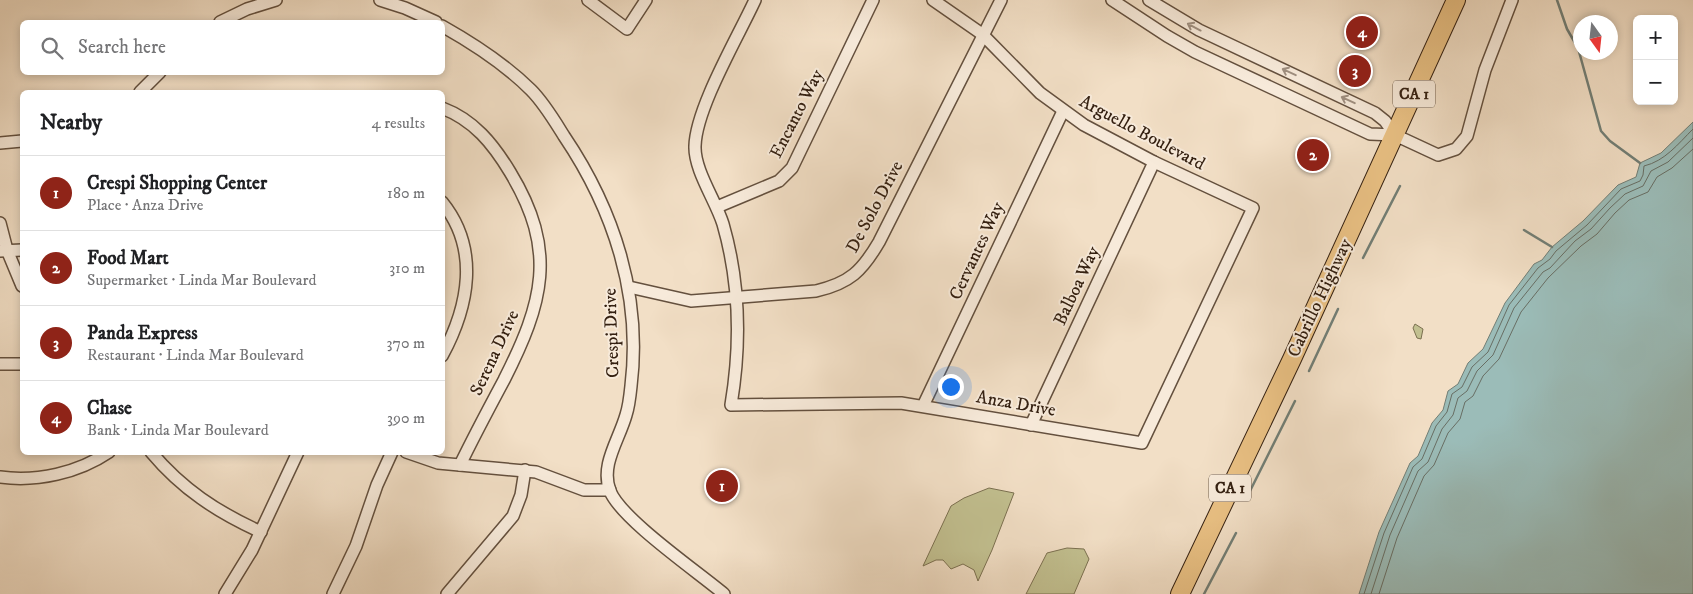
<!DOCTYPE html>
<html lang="en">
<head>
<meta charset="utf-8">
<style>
	:root { --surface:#fff; --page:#f6f6f6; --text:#202124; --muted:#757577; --line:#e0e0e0; --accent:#8f2418 }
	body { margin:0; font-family:"IM FELL DW Pica",serif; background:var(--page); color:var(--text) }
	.controls { position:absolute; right:15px; top:15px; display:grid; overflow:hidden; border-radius:8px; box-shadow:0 2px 8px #0003 }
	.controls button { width:45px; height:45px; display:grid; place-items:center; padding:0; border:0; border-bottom:1px solid var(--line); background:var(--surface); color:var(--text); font:25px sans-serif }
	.compass { position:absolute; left:1573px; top:15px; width:45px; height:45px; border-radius:50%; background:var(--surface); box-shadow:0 2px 8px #0003; rotate:165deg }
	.you { position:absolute; left:950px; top:386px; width:18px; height:18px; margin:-12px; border:4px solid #fff; border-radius:50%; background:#1a73e8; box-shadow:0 0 0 8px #1a73e833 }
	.badge { display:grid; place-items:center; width:32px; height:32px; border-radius:50%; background:var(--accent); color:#fff; font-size:16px; font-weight:700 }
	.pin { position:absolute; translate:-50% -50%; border:2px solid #fff; box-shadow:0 1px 5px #0006 }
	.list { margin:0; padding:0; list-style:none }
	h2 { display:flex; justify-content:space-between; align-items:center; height:65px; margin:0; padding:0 20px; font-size:21px }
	h2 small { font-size:16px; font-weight:400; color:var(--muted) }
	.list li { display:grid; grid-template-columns:32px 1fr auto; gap:15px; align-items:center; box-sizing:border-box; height:75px; padding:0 20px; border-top:1px solid var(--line) }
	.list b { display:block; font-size:19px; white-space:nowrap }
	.list p { margin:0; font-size:16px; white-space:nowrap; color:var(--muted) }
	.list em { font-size:16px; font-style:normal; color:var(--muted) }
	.icon { flex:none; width:28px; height:28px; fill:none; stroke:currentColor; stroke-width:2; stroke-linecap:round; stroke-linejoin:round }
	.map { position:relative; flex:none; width:1693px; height:594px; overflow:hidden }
	.search { position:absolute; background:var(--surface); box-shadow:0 2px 8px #0003; left:20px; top:20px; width:425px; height:55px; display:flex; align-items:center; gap:12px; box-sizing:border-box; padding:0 18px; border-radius:8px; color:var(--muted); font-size:19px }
	.panel { position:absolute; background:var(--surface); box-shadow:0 2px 8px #0003; left:20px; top:90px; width:425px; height:365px; border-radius:8px }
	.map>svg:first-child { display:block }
</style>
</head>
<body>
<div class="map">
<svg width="1693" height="594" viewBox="0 0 1693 594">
	<rect width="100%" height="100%" fill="#f2dfc6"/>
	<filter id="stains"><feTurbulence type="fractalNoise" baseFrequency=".004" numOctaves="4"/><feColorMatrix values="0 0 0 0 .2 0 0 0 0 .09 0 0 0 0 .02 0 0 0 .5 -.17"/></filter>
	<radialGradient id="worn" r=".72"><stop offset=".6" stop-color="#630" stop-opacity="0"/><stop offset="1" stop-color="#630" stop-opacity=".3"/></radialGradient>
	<!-- green -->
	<g fill="#c2c090" stroke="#7b7050">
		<polygon points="1415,324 1423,329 1421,339 1417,338 1413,328"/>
		<polygon points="989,488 1014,493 992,550 978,581 974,570 963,564 951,569 943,560 936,560 923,566 951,506 964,498"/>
		<polygon points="1067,548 1084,549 1089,559 1074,594 1026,594 1047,553"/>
	</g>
	<!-- water -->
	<polygon fill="#9bbcb8" stroke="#727e75" points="1693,122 1693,594 1359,594 1379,532 1410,463 1418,456 1432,423 1443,410 1448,391 1458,384 1468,363 1483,349 1505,303 1534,264 1542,260 1552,247 1583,221 1618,185 1636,177 1640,163 1661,153"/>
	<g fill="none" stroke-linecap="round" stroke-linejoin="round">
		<!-- shore -->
		<g stroke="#686e64" stroke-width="1">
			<path d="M1364,594L1384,533L1413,467L1422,459L1436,426L1447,412L1452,394L1462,387L1472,367L1488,352L1509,305L1538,268L1550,259L1556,251L1587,225L1621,189L1640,181L1643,175L1644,166C1665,161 1678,144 1693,129"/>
			<polyline points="1371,594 1390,535 1418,471 1428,462 1442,429 1453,415 1458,398 1467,391 1477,371 1493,355 1514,308 1543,272 1550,268 1575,241 1591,229 1610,208 1625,194 1643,186 1651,171 1668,162 1693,138"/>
			<polyline points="1379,594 1397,538 1424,476 1434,465 1448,433 1460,419 1465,402 1473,396 1483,376 1499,359 1521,312 1548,278 1581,246 1597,234 1615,213 1629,200 1648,192 1657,177 1672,168 1693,149"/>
		</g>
		<!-- stream -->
		<g stroke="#727e75" stroke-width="2.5">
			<polyline points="1557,0 1567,29 1578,48 1601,131 1610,141 1640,163"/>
			<polyline points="1524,230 1552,247"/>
			<polyline points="1363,258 1400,186"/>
			<polyline points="1309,371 1338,309"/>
			<polyline points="1250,491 1295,401"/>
			<polyline points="1204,594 1236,533"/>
		</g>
		<defs>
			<g id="minor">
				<polyline points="380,0 405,8 436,22"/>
				<polyline points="588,0 627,29 646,0"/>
				<path d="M755,0C738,37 696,108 695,146C694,170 716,201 723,224C740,283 741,345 731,405L901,403L1142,443L1253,208L1154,162L1084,125L1040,93L982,34L933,0"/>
				<polyline points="1112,0 1167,36 1195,52 1370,134 1395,135"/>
				<polyline points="1149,0 1199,30 1375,113 1385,121 1395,135 1438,155 1456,149 1467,136 1485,70 1512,0"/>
				<polyline points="220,22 247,9 276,0"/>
				<path d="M442,26C474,44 505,64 531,90C544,103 554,120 564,136C614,210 642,296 631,386C630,396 629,406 626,415C619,440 600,465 610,491C621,519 698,572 724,594"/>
				<polyline points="140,92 160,72"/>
				<path d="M442,108C474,120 493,144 510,172C558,251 543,303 504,380C489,408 474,436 460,465"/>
				<polyline points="0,143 22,141"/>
				<path d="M442,202C480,249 469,306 442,356"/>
				<polyline points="717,207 779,181 792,168 873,0"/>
				<polyline points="0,223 7,250 22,286"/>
				<polyline points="0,251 22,250"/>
				<path d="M629,287L691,301L816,291C850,283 862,271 879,242L1001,0"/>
				<polyline points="0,364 22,364"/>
				<polyline points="923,406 1063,111"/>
				<polyline points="1031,425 1154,162"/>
				<path d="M151,452C182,489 217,512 261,532"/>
				<polyline points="406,452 438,463 536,472 584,490 610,490"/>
				<path d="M0,477C37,482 78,473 109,452"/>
				<polyline points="225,594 252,550 298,452"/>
				<polyline points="333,594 356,546 377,485 392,452"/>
				<polyline points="447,594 513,516 521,495 525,470"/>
			</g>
			<polyline id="highway" points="1180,594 1292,359 1456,0"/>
		</defs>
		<!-- minor casing -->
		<use href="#minor" stroke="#64503e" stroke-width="14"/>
		<!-- highway casing -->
		<use href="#highway" stroke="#342011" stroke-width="20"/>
		<!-- minor -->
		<use href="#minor" stroke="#f7eada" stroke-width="11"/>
		<!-- highway -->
		<use href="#highway" stroke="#e9c083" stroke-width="18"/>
	</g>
	<!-- one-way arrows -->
	<defs><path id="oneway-shaft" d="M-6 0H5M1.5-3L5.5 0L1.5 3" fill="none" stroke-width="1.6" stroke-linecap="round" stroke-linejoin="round" transform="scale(1.25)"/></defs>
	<g stroke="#9f8f80">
		<use href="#oneway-shaft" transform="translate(1194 27) rotate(-152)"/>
		<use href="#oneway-shaft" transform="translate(1289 72) rotate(-155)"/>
		<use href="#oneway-shaft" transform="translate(1348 100) rotate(-155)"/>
	</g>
	<g text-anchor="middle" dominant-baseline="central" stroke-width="4" stroke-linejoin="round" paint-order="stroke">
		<!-- shield labels -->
		<g fill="#f7eada" stroke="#6e5d4d" stroke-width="1">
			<rect x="1393" y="80.5" width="42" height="27" rx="4"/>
			<rect x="1209" y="474.5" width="42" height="27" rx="4"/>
		</g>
		<g font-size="16" font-weight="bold" fill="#342011">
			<text x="1414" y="94">CA 1</text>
			<text x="1230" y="488">CA 1</text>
		</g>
		<!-- street labels -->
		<g font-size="18" fill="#342011" stroke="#f7eada">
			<text transform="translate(797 114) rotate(-63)">Encanto Way</text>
			<text transform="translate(1142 133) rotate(28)">Arguello Boulevard</text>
			<text transform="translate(875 207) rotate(-62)">De Solo Drive</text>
			<text transform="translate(977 251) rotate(-65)">Cervantes Way</text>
			<text transform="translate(1077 286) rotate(-65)">Balboa Way</text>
			<text transform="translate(1320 298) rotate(-65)">Cabrillo Highway</text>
			<text transform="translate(612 333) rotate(-92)">Crespi Drive</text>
			<text transform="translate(495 353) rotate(-65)">Serena Drive</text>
			<text transform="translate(1016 404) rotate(10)">Anza Drive</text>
		</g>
	</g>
	<rect width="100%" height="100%" filter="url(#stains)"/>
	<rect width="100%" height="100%" fill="url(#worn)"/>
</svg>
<div class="controls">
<button>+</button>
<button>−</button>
</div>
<svg class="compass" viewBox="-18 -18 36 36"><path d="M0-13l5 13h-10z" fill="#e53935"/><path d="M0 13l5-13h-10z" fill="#757577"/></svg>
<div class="you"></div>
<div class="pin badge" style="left:722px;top:486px">1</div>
<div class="pin badge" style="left:1313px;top:155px">2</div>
<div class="pin badge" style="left:1355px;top:71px">3</div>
<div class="pin badge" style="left:1362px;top:32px">4</div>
<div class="search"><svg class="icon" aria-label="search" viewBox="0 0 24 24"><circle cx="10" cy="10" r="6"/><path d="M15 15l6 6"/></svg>Search here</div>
<section class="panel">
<h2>Nearby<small>4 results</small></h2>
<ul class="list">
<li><span class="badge">1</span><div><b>Crespi Shopping Center</b><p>Place · Anza Drive</p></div><em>180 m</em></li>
<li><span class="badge">2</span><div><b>Food Mart</b><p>Supermarket · Linda Mar Boulevard</p></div><em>310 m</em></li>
<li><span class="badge">3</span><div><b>Panda Express</b><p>Restaurant · Linda Mar Boulevard</p></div><em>370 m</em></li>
<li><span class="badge">4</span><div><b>Chase</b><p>Bank · Linda Mar Boulevard</p></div><em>390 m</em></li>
</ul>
</section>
</div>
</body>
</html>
